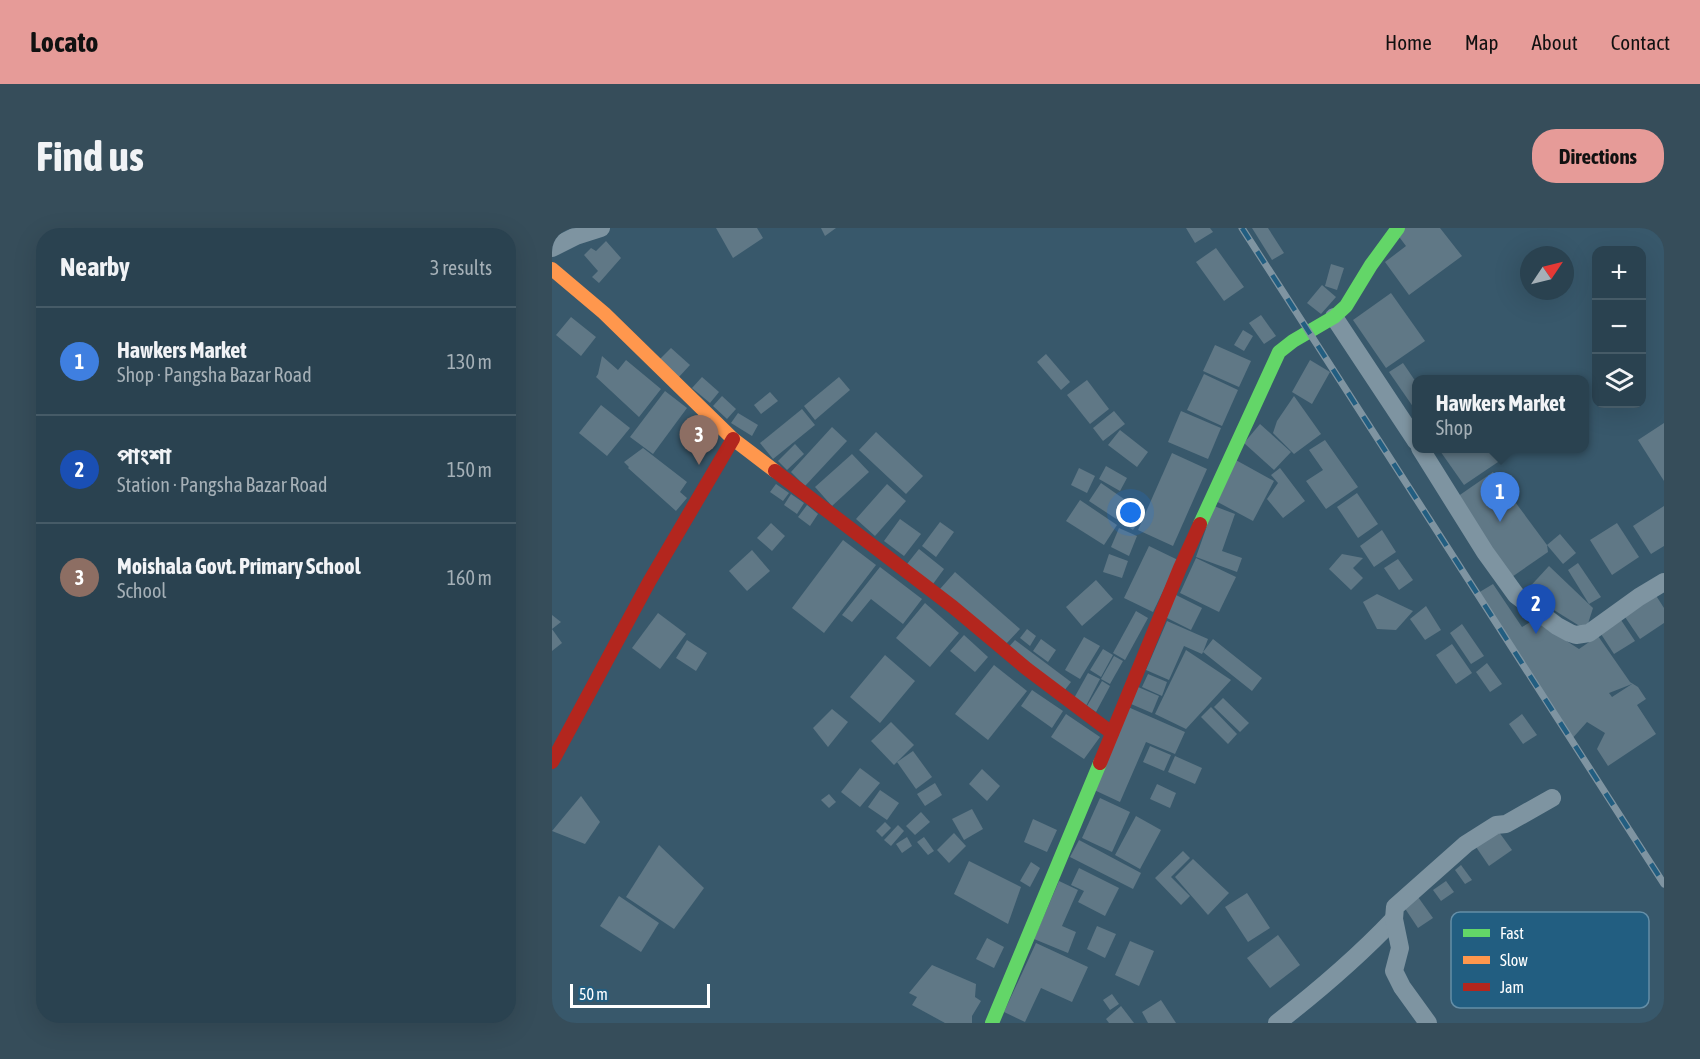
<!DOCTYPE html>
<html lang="en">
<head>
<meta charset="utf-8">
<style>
	:root { --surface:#2a4250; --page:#364d5a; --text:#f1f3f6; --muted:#a5b0b7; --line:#465b67; --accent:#e69b98 }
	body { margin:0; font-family:"Asap Condensed","Noto Sans Bengali",sans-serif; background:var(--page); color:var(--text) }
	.controls { position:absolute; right:18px; top:18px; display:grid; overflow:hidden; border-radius:12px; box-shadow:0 6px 24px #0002 }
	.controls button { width:54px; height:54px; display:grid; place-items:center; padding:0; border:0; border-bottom:2px solid var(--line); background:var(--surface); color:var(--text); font:30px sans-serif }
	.compass { position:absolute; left:968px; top:18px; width:54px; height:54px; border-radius:50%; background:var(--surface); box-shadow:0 6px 24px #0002; rotate:55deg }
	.scale { position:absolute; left:18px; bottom:15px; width:140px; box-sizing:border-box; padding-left:6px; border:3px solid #fff; border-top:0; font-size:16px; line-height:21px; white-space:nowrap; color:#fff; -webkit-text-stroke:4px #225e81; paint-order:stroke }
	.you { position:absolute; left:579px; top:285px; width:21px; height:21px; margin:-15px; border:4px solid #fff; border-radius:50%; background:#1a73e8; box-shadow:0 0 0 9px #1a73e833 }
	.badge { display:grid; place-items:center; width:39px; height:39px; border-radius:50%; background:var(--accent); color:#fff; font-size:20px; font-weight:700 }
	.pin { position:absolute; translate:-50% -50px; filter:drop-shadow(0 2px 3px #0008) }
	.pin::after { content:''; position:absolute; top:32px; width:21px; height:18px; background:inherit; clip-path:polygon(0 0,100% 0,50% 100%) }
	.popup { position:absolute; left:860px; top:147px; width:177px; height:78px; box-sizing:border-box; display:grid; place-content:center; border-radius:12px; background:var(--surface); filter:drop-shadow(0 2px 4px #0005); font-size:20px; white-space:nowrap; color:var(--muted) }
	.popup b { font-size:22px; color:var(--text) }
	.popup::after { content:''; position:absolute; left:50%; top:100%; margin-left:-12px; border:12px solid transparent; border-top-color:var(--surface) }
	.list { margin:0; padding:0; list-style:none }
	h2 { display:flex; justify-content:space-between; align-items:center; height:78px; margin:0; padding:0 24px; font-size:26px }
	h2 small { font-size:20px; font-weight:400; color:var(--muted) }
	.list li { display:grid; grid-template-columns:39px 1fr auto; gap:18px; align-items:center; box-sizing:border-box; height:108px; padding:0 24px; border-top:2px solid var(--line) }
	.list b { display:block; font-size:22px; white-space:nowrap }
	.list p { margin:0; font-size:20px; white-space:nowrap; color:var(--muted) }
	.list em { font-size:20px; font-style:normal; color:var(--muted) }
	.icon { flex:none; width:33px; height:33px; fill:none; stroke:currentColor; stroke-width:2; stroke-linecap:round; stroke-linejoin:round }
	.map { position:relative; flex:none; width:1112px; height:795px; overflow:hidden; border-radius:24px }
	header { display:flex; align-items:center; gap:36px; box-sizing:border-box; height:84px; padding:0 30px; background:var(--accent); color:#111 }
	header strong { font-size:28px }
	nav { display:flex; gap:33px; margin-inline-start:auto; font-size:21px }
	.intro { display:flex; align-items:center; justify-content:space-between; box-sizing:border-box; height:144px; padding:0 36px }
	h1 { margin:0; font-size:42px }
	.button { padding:15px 27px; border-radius:24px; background:var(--accent); color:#111; font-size:21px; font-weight:700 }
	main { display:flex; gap:36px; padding:0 36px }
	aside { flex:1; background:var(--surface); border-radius:24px; box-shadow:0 6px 24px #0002 }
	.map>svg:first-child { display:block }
</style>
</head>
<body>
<header>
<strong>Locato</strong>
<nav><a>Home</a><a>Map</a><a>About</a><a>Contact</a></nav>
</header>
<div class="intro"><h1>Find us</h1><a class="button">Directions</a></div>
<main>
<aside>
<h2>Nearby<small>3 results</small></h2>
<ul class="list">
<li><span class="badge" style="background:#3f7fe0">1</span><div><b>Hawkers Market</b><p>Shop · Pangsha Bazar Road</p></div><em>130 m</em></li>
<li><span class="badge" style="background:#1a4fb4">2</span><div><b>পাংশা</b><p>Station · Pangsha Bazar Road</p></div><em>150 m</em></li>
<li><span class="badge" style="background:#8d6e63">3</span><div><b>Moishala Govt. Primary School</b><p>School</p></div><em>160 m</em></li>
</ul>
</aside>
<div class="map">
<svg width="1112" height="795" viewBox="0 0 1112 795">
	<rect width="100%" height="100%" fill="#38586b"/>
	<!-- building -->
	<g fill="#607886" fill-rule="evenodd">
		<polygon points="164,0 205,0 211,10 181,30"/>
		<polygon points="269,0 284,0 273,8"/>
		<polygon points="634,0 658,0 661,4 643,15"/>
		<polygon points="700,0 716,0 732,25 720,32"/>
		<polygon points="853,0 888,0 910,28 857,67 833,34 854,18 845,6"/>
		<polygon points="54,13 69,30 47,55 40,49 46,43 32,27 39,20 44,23"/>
		<polygon points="664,20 692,59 672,73 644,34"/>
		<polygon points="779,36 792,40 785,62 773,58"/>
		<polygon points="770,57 784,69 769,86 755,75"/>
		<polygon points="839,65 873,113 834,140 801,92"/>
		<polygon points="709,87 724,108 712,116 697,95"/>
		<polygon points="19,89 44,109 29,128 4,107"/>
		<polygon points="691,102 701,108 692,123 682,117"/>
		<polygon points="663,117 699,133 687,159 651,143"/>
		<polygon points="119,120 138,137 126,150 107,132"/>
		<polygon points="494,126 518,154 509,162 485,134"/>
		<polygon points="50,128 66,142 74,132 109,161 87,189 44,149 46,146"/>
		<polygon points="758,132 778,144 760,176 740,164"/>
		<polygon points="851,135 864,154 864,183 837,144"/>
		<polygon points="652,146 686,162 670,198 635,182"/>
		<polygon points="150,149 167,164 158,175 140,160"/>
		<polygon points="287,149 298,162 263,192 252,178"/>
		<polygon points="535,152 557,181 538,196 515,167"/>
		<polygon points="113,163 135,180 101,226 78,209"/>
		<polygon points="218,164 226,173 209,186 202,177"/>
		<polygon points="170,168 184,181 175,191 161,178"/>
		<polygon points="742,168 769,206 742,226 721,205 725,193"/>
		<polygon points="49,177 78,200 55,228 27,205"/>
		<polygon points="250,181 263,197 221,231 208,215"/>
		<polygon points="562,183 573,196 551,213 541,200"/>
		<polygon points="629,183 669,200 656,231 616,214"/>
		<polygon points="186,185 206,197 200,208 179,195"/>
		<polygon points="1112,195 1112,253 1086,212"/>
		<polygon points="708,196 739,224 722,242 692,215"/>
		<polygon points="280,199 295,213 253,258 239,244"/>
		<polygon points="568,202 596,224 585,239 556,217"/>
		<polygon points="324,204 371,248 354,266 307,222"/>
		<polygon points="773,212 806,259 774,281 754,253 771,242 757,222"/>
		<polygon points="243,216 252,226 235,242 226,233"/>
		<polygon points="91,220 135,254 128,264 135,270 124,283 76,240 77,239 72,234"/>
		<polygon points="886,220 941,220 949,232 912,257"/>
		<polygon points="620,225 655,241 621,318 586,302"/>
		<polygon points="300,226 317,244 280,278 263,259"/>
		<polygon points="682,231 722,253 701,293 660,271"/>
		<polygon points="554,238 575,250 568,263 547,251"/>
		<polygon points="527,240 543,248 535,265 519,257"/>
		<polygon points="728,240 753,273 731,290 715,271 726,255 719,247"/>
		<polygon points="941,244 995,317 996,324 957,351 902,271"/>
		<polygon points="549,255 592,285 581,302 537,273"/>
		<polygon points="224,256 237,265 231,273 218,264"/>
		<polygon points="335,256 354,273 323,308 304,291"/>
		<polygon points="805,265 826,296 806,310 785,279"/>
		<polygon points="239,266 252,275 245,286 232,277"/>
		<polygon points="528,272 565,297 552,317 514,293"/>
		<polygon points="255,277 266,286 258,298 246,289"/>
		<polygon points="662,278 683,286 670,323 690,330 685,344 644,329"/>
		<polygon points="1112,278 1112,318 1099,326 1081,298"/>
		<polygon points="348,291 369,306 352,328 332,313"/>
		<polygon points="388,294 402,304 384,329 370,318"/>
		<polygon points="219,295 233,308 220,323 205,310"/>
		<polygon points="1065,295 1087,329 1060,347 1038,312"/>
		<polygon points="567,300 585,308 577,328 559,319"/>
		<polygon points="830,302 844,324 822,339 808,318"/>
		<polygon points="1008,306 1024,325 1011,336 995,317"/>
		<polygon points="291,312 324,337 272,405 240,380"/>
		<polygon points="597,318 626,332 601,384 572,370"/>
		<polygon points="367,321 392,341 381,356 355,336"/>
		<polygon points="200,322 218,343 195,363 177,343"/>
		<polygon points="557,326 576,333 570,350 551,344"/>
		<polygon points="790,326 811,330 801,340 811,350 799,362 777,341"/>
		<polygon points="644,330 684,349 667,384 628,365"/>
		<polygon points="846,331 861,352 847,362 832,340"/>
		<polygon points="1026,335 1049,369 1037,376 1016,342"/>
		<polygon points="997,338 1041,380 1034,402 973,364"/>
		<polygon points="328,339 370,371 351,396 319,371 300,394 290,387"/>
		<polygon points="403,344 468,401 453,417 388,361"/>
		<polygon points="544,352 561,371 530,398 514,379"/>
		<path d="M941,356L970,399L982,392L1027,421L1046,408L1078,454L1086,459L1094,471L1085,477L1104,506L1056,538L1045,521L1053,505L1035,494L1018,513L926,365ZM1080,456L1060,469L1057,465Z"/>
		<polygon points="825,366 861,383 844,402 825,401 811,374"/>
		<polygon points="1103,366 1112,380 1112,395 1088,411 1071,386"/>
		<polygon points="624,367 650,380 639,402 613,389"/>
		<polygon points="373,375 407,405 378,439 344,410"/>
		<polygon points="874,378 889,402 873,412 858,391"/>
		<polygon points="584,383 596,390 573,432 561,425"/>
		<polygon points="106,385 134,406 108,441 80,420"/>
		<polygon points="0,387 9,394 0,401"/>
		<polygon points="1069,392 1083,413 1062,426 1049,406"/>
		<polygon points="615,393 656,411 651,424 661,411 710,450 700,463 651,424 650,426 632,418 617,452 594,442"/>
		<polygon points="910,396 932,428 919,436 898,405"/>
		<polygon points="0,401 10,415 0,423"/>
		<polygon points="475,401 484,408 478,418 468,410"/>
		<polygon points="412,407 436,429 423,444 398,423"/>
		<polygon points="532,409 548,418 528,451 513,442"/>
		<polygon points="489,411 504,422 496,434 481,423"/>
		<polygon points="135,412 155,425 144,443 124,430"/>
		<polygon points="463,412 519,454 512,463 455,421"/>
		<polygon points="900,416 920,445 904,456 884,427"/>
		<polygon points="551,421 561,427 549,449 538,442"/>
		<polygon points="634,422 679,452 634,501 603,486"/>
		<polygon points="333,427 363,453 328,495 298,469"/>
		<polygon points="562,428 571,433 558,456 549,451"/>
		<polygon points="935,435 950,456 938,464 924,444"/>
		<polygon points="442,437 475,463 436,512 403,486"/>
		<polygon points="536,445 548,451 534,478 521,472"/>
		<polygon points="596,446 615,454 610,468 590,459"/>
		<polygon points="550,453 558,458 544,484 535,478"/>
		<polygon points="586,459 607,468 600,485 579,476"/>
		<polygon points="480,462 511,483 500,500 469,478"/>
		<polygon points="671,470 697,495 688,504 662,479"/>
		<polygon points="576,479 633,504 623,526 594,514 568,574 540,561"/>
		<polygon points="659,479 685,506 676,516 649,489"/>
		<polygon points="280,481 296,494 276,519 261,500"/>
		<polygon points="514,486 548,509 532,531 499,509"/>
		<polygon points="970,486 985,507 971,516 957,496"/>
		<polygon points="339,494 362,517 342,537 319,513"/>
		<polygon points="598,518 619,527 612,543 591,534"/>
		<polygon points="361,523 380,549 364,561 345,534"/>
		<polygon points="623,528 650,540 643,556 616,544"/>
		<polygon points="308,540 328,555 308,579 289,564"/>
		<polygon points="430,541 448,558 435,573 417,556"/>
		<polygon points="383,555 390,567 373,578 365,566"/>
		<polygon points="605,556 624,565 618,580 598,571"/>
		<polygon points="328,562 347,575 335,592 316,579"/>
		<polygon points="277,566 284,574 277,580 269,572"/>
		<polygon points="29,568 48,594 33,616 0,603"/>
		<polygon points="548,570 578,584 560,624 530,610"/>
		<polygon points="420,581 431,601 412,612 400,591"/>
		<polygon points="369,584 378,594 363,607 354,598"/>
		<polygon points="584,588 609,602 588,641 563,627"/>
		<polygon points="481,591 505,602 495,624 472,614"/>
		<polygon points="333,594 339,600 330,609 324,603"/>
		<polygon points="346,597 352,603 339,618 332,612"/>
		<polygon points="944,600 960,622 937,638 922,616"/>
		<polygon points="402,605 414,618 397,635 385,622"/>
		<polygon points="355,609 360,618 350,625 344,616"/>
		<polygon points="372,609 382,623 376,627 365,614"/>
		<polygon points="527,612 589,645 581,661 518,629"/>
		<polygon points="107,617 152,660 122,701 74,669"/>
		<polygon points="631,623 638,630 619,649 638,668 629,677 603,650"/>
		<polygon points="641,631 677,665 656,687 623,649"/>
		<polygon points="417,633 469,659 456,696 402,666"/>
		<polygon points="479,634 488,640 478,659 468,653"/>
		<polygon points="909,637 920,652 913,656 903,642"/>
		<polygon points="527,640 567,660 553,688 526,674 532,663 519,657"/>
		<polygon points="507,653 526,662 510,698 524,704 516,725 482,711"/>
		<polygon points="894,653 902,664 889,673 881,662"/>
		<polygon points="695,665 718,700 696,714 673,679"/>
		<polygon points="67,668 107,695 89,724 48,698"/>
		<polygon points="866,669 881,690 866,700 852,679"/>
		<polygon points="545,698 564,706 553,730 535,721"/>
		<polygon points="726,707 748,737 718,760 695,730"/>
		<polygon points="435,710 452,719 442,740 424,731"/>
		<polygon points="578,713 602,723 587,758 563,747"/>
		<polygon points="484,715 536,739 520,774 489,760 473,794 452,784"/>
		<polygon points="380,737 424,756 423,769 429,773 420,788 420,795 393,795 360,777 365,769 357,765"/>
		<polygon points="560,766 567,776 558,782 551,772"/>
		<polygon points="609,772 624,795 596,795 590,784"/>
		<polygon points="569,778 582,795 557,795 554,791"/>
	</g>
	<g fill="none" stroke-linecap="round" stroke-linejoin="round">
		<!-- street -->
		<g stroke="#7e94a1" stroke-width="18">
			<polyline points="0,20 24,8 49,0"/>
			<polyline points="782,89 864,213"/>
			<polyline points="868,220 933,324 964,367 1005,398 1018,405 1024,407 1037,405 1087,369 1112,354"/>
			<path d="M725,795C766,763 806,729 842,691"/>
			<polyline points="876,795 850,759 842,743 848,720 842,691 843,679 914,616 944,597 954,596 1000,570"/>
		</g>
		<!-- fast -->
		<g stroke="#63d668" stroke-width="14">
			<polyline points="648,296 727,124 741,113 782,89 794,78 819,37 846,0"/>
			<polyline points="440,795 548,535"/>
		</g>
		<!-- slow -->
		<polyline stroke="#ff974d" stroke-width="14" points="0,41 52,85 181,211 223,243"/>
		<!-- jam -->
		<g stroke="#b3261e" stroke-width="14">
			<polyline points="223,243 401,379 475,441 560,505"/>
			<polyline points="0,534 97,354 181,211"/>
			<polyline points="548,535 628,340 648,296"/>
		</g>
		<defs>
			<polyline id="rail" points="690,0 1112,656"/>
		</defs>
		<!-- rail casing -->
		<use href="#rail" stroke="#7f94a1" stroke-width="7"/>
		<!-- rail -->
		<use href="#rail" stroke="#225e81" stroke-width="4.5" stroke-dasharray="14" stroke-linecap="butt"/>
	</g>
	<!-- legend -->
	<rect x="899" y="684" width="198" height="96" rx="9" fill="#225e81" stroke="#648ea7" stroke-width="1.5"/>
	<rect x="911" y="701" width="27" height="8" fill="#63d668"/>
	<rect x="911" y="728" width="27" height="8" fill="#ff974d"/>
	<rect x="911" y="755" width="27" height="8" fill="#b3261e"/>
	<g font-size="16" fill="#fff">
		<text x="948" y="711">Fast</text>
		<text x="948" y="738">Slow</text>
		<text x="948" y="765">Jam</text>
	</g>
</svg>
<div class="controls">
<button>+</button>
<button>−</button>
<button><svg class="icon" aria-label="layers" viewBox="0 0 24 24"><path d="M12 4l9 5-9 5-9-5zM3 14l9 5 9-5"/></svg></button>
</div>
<svg class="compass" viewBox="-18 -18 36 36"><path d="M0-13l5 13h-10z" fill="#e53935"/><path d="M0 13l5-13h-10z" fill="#a5b0b7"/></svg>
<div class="scale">50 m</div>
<div class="you"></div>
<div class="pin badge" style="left:948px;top:294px;background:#3f7fe0">1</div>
<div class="popup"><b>Hawkers Market</b>Shop</div>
<div class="pin badge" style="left:984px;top:406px;background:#1a4fb4">2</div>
<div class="pin badge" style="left:147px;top:237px;background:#8d6e63">3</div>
</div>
</main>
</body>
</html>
